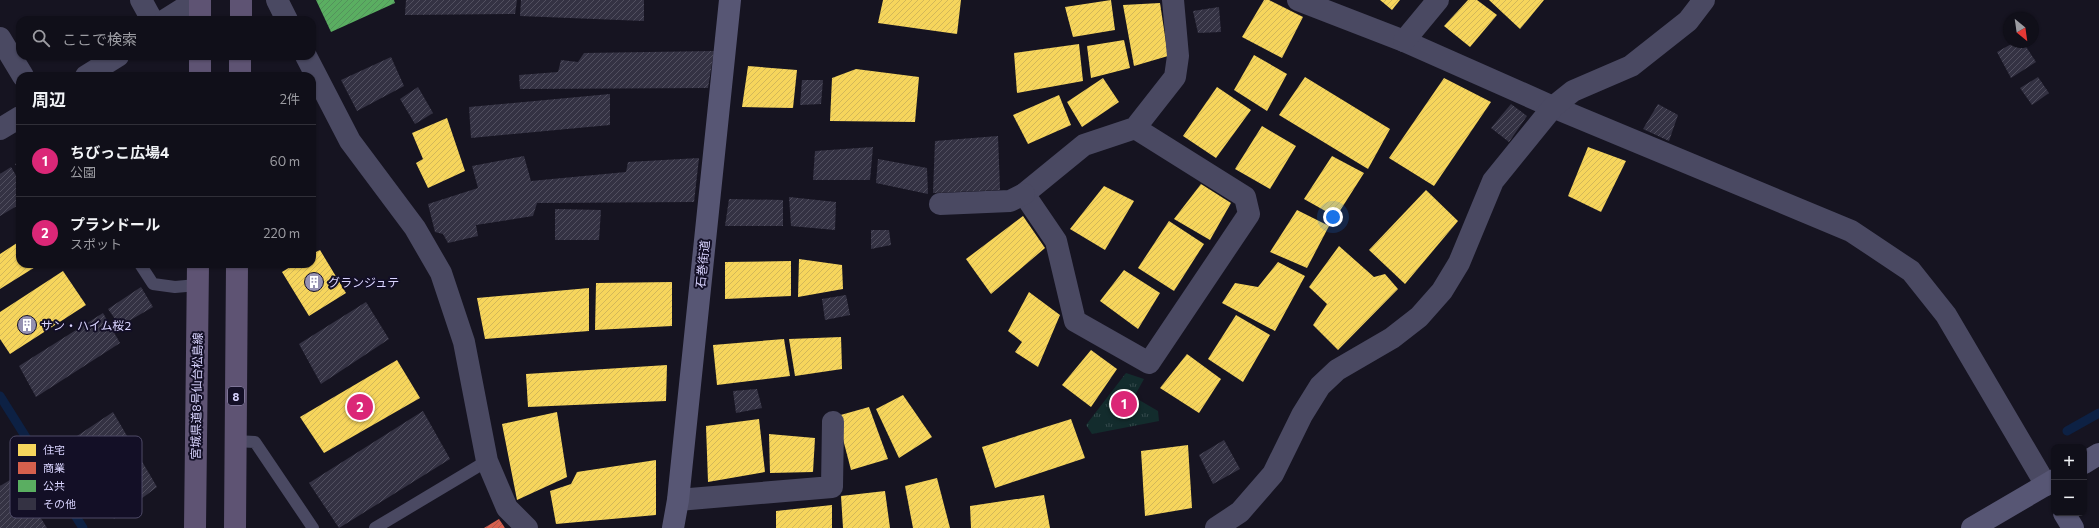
<!DOCTYPE html>
<html lang="ja">
<head>
<meta charset="utf-8">
<style>
	:root { --surface:#100f19; --page:#191822; --text:#f1f3f6; --muted:#9c9ca2; --line:#302f38; --accent:#db2777 }
	body { margin:0; font-family:Commissioner,"Noto Sans JP",sans-serif; background:var(--page); color:var(--text) }
	.controls { position:absolute; right:12px; bottom:12px; display:grid; overflow:hidden; border-radius:8px; box-shadow:0 1px 3px #0004 }
	.controls button { width:36px; height:36px; display:grid; place-items:center; padding:0; border:0; border-bottom:1px solid var(--line); background:var(--surface); color:var(--text); font:20px sans-serif }
	.compass { position:absolute; left:2003px; top:12px; width:36px; height:36px; border-radius:50%; background:var(--surface); box-shadow:0 1px 3px #0004; rotate:151deg }
	.you { position:absolute; left:1333px; top:217px; width:14px; height:14px; margin:-10px; border:3px solid #fff; border-radius:50%; background:#1a73e8; box-shadow:0 0 0 6px #1a73e833 }
	.badge { display:grid; place-items:center; width:26px; height:26px; border-radius:50%; background:var(--accent); color:#fff; font-size:13px; font-weight:700 }
	.pin { position:absolute; translate:-50% -50%; border:2px solid #fff; box-shadow:0 1px 4px #0006 }
	.list { margin:0; padding:0; list-style:none }
	h2 { display:flex; justify-content:space-between; align-items:center; height:52px; margin:0; padding:0 16px; font-size:17px }
	h2 small { font-size:13px; font-weight:400; color:var(--muted) }
	.list li { display:grid; grid-template-columns:26px 1fr auto; gap:12px; align-items:center; box-sizing:border-box; height:72px; padding:0 16px; border-top:1px solid var(--line) }
	.list b { display:block; font-size:15px; white-space:nowrap }
	.list p { margin:0; font-size:13px; white-space:nowrap; color:var(--muted) }
	.list em { font-size:13px; font-style:normal; color:var(--muted) }
	.icon { flex:none; width:22px; height:22px; fill:none; stroke:currentColor; stroke-width:2; stroke-linecap:round; stroke-linejoin:round }
	.map { position:relative; flex:none; width:2099px; height:528px; overflow:hidden }
	.search { position:absolute; background:var(--surface); box-shadow:0 1px 3px #0004; left:16px; top:16px; width:300px; height:44px; display:flex; align-items:center; gap:10px; box-sizing:border-box; padding:0 14px; border-radius:12px; color:var(--muted); font-size:15px }
	.panel { position:absolute; background:var(--surface); box-shadow:0 1px 3px #0004; left:16px; top:72px; width:300px; height:196px; border-radius:12px }
	.map>svg:first-child { display:block }
</style>
</head>
<body>
<div class="map">
<svg width="2099" height="528" viewBox="0 0 2099 528">
	<defs>
		<pattern id="park-tufts" width="24" height="20" patternUnits="userSpaceOnUse"><rect width="24" height="20" fill="#132c2d"/><path d="M3 7l-1-3M5 7V3M7 7l1-3M15 17l-1-3M17 17v-4M19 17l1-3" fill="none" stroke="#354a4c"/></pattern>
		<pattern id="homes-hatch" width="6" height="6" patternUnits="userSpaceOnUse"><rect width="6" height="6" fill="#f6d55c"/><path d="M-1 1l2-2M0 6l6-6M5 7l2-2" fill="none" stroke="#d2b759"/></pattern>
		<pattern id="shops-hatch" width="6" height="6" patternUnits="userSpaceOnUse"><rect width="6" height="6" fill="#d6604d"/><path d="M-1 1l2-2M0 6l6-6M5 7l2-2" fill="none" stroke="#a9564d"/></pattern>
		<pattern id="public-hatch" width="6" height="6" patternUnits="userSpaceOnUse"><rect width="6" height="6" fill="#5aae61"/><path d="M-1 1l2-2M0 6l6-6M5 7l2-2" fill="none" stroke="#54925c"/></pattern>
		<pattern id="building-hatch" width="6" height="6" patternUnits="userSpaceOnUse"><rect width="6" height="6" fill="#343243"/><path d="M-1 1l2-2M0 6l6-6M5 7l2-2" fill="none" stroke="#514f5f"/></pattern>
	</defs>
	<rect width="100%" height="100%" fill="#161421"/>
	<!-- park -->
	<polygon fill="url(#park-tufts)" points="1126,373 1144,379 1134,397 1158,411 1159,421 1092,434 1086,425"/>
	<!-- homes -->
	<g fill="url(#homes-hatch)">
		<polygon points="883,0 961,0 957,34 878,23"/>
		<polygon points="1111,0 1115,30 1073,37 1065,7"/>
		<polygon points="1264,0 1269,0 1303,17 1282,58 1242,37"/>
		<polygon points="1380,0 1400,0 1392,10"/>
		<polygon points="1468,0 1477,0 1497,15 1470,47 1444,26"/>
		<polygon points="1489,0 1544,0 1520,29"/>
		<polygon points="1160,3 1168,56 1134,66 1123,5"/>
		<polygon points="1124,40 1130,68 1091,78 1087,46"/>
		<polygon points="1079,44 1083,81 1017,93 1014,53"/>
		<polygon points="1254,55 1287,74 1267,111 1234,90"/>
		<polygon points="748,66 797,70 793,108 742,107"/>
		<polygon points="856,69 919,77 915,122 830,121 832,78"/>
		<polygon points="1305,77 1390,129 1368,169 1279,115"/>
		<polygon points="1103,78 1119,102 1082,127 1067,102"/>
		<polygon points="1444,78 1491,102 1434,186 1389,158"/>
		<polygon points="1217,87 1251,110 1216,158 1183,136"/>
		<polygon points="1059,95 1071,125 1028,144 1013,115"/>
		<polygon points="447,118 465,171 428,188 416,163 423,159 412,133"/>
		<polygon points="1262,126 1296,146 1270,189 1235,169"/>
		<polygon points="1588,147 1626,161 1601,212 1568,196"/>
		<polygon points="1332,156 1364,173 1336,217 1304,199"/>
		<polygon points="1201,184 1231,203 1210,240 1174,219"/>
		<polygon points="1104,186 1134,201 1105,250 1070,229"/>
		<polygon points="1426,190 1458,221 1405,284 1369,250"/>
		<polygon points="1297,210 1329,226 1307,268 1270,252"/>
		<polygon points="1023,216 1045,248 991,294 966,259"/>
		<polygon points="1169,221 1204,244 1174,291 1138,268"/>
		<polygon points="20,241 20,264 40,264 0,289 0,254"/>
		<polygon points="1339,246 1374,277 1385,274 1398,289 1338,350 1313,325 1327,304 1309,287"/>
		<polygon points="320,250 346,293 309,316 282,272 295,264 312,264 312,254"/>
		<polygon points="799,259 842,265 843,289 798,297"/>
		<polygon points="791,261 791,296 725,299 725,262"/>
		<polygon points="1278,262 1305,276 1275,331 1222,303 1235,283 1258,287"/>
		<polygon points="1124,270 1160,293 1138,329 1100,301"/>
		<polygon points="63,271 86,305 10,354 0,339 0,312"/>
		<polygon points="672,282 672,326 595,330 596,283"/>
		<polygon points="589,288 589,331 485,339 477,298"/>
		<polygon points="1029,292 1060,315 1038,367 1015,352 1022,342 1008,331"/>
		<polygon points="1236,315 1270,335 1243,382 1208,359"/>
		<polygon points="841,337 842,369 795,376 789,339"/>
		<polygon points="784,339 790,376 717,385 713,345"/>
		<polygon points="1091,350 1117,369 1091,407 1062,385"/>
		<polygon points="1187,354 1221,379 1199,413 1160,388"/>
		<polygon points="397,360 420,398 324,453 300,417"/>
		<polygon points="667,365 666,401 528,407 526,374"/>
		<polygon points="903,395 932,437 899,458 876,409"/>
		<polygon points="869,407 888,459 851,470 837,416"/>
		<polygon points="557,412 567,477 517,500 502,424"/>
		<polygon points="759,419 765,472 708,482 706,426"/>
		<polygon points="1071,419 1085,458 995,488 982,447"/>
		<polygon points="769,434 815,438 813,472 770,473"/>
		<polygon points="1188,445 1192,508 1145,516 1141,451"/>
		<polygon points="656,460 656,515 556,524 550,491 571,484 577,472"/>
		<polygon points="937,478 950,528 913,528 905,486"/>
		<polygon points="885,491 890,528 843,528 841,496"/>
		<polygon points="1044,495 1050,528 971,528 970,506"/>
		<polygon points="832,505 832,528 776,528 776,511"/>
	</g>
	<!-- shops -->
	<polygon fill="url(#shops-hatch)" points="499,519 505,528 484,528"/>
	<!-- public -->
	<polygon fill="url(#public-hatch)" points="316,0 394,0 395,3 331,32"/>
	<g fill="none" stroke-linecap="round" stroke-linejoin="round">
		<!-- stream -->
		<g stroke="#0d2144" stroke-width="9">
			<polyline points="0,396 83,528"/>
			<polyline points="2067,431 2099,413"/>
		</g>
	</g>
	<!-- building -->
	<g fill="url(#building-hatch)">
		<polygon points="406,0 517,0 515,14 405,15"/>
		<polygon points="521,0 644,0 644,21 520,16"/>
		<polygon points="1219,7 1221,32 1198,33 1193,11"/>
		<polygon points="2015,42 2023,42 2036,62 2011,78 1997,52"/>
		<polygon points="714,51 708,88 520,89 519,75 558,72 561,60 578,62 584,53"/>
		<polygon points="391,57 404,86 357,111 341,80"/>
		<polygon points="2038,77 2049,93 2032,105 2020,88"/>
		<polygon points="802,80 823,80 821,104 800,105"/>
		<polygon points="418,87 433,113 415,124 400,99"/>
		<polygon points="610,94 610,125 471,138 469,107"/>
		<polygon points="1511,104 1527,116 1509,142 1491,128"/>
		<polygon points="1658,104 1678,115 1669,141 1643,129"/>
		<polygon points="998,136 1000,190 933,193 935,141"/>
		<polygon points="873,147 870,180 813,180 815,151"/>
		<polygon points="524,156 531,181 626,172 628,162 699,158 694,202 537,203 533,216 476,225 478,236 448,243 443,234 435,232 428,204 478,188 472,166"/>
		<polygon points="878,159 927,168 928,194 876,183"/>
		<polygon points="20,161 20,172 15,164"/>
		<polygon points="11,167 20,182 20,204 0,216 0,174"/>
		<polygon points="789,197 836,202 835,230 791,226"/>
		<polygon points="729,199 783,200 783,226 725,226"/>
		<polygon points="555,209 601,210 599,240 555,240"/>
		<polygon points="871,230 889,230 891,245 871,249"/>
		<polygon points="141,287 153,307 120,326 108,309"/>
		<polygon points="846,295 850,315 825,320 822,299"/>
		<polygon points="366,302 389,339 321,384 299,344"/>
		<polygon points="103,313 120,343 36,397 19,366"/>
		<polygon points="757,389 762,408 736,413 733,391"/>
		<polygon points="423,411 450,459 339,528 309,483"/>
		<polygon points="113,412 157,487 114,519 65,444"/>
		<polygon points="1224,440 1240,469 1213,484 1199,455"/>
		<polygon points="15,477 47,528 0,528 0,486"/>
	</g>
	<g fill="none" stroke-linecap="round" stroke-linejoin="round">
		<!-- lane -->
		<g stroke="#4a4962" stroke-width="12">
			<polyline points="140,264 153,284 175,287 197,285"/>
			<polyline points="235,441 255,442 313,528"/>
			<polyline points="375,528 487,461"/>
		</g>
		<!-- street -->
		<g stroke="#4a4962" stroke-width="22">
			<polyline points="141,0 152,20"/>
			<polyline points="277,0 287,20"/>
			<polyline points="1298,0 1404,41 1553,107 1851,231 1911,271 1946,315 2046,485"/>
			<polyline points="165,20 197,0"/>
			<polyline points="0,38 23,76"/>
			<polyline points="1404,41 1438,0"/>
			<polyline points="306,56 350,141 415,228 441,273 464,342 487,461 507,508 527,528"/>
			<polyline points="86,76 118,56"/>
			<polyline points="1135,128 1245,197 1249,214 1149,363 1075,321 1056,241 1024,194 1084,145 1135,128 1175,77 1178,56 1173,0"/>
			<polyline points="0,129 20,117"/>
			<polyline points="940,204 1010,201 1024,194"/>
			<polyline points="678,500 832,487 833,422"/>
			<polyline points="1216,528 1240,512 1273,474 1302,415 1320,386 1337,370 1392,338 1419,317 1442,291 1459,263 1493,181 1553,107 1573,91 1631,66 1688,21 1704,0"/>
		</g>
		<!-- secondary -->
		<g stroke="#575674" stroke-width="22">
			<polyline points="2084,463 2099,454"/>
			<polyline points="2064,513 2073,528"/>
			<polyline points="673,528 678,500 730,0"/>
			<polyline points="1972,528 2054,480"/>
		</g>
		<!-- primary -->
		<g stroke="#5e5373" stroke-width="22">
			<polyline points="200,20 200,0"/>
			<polyline points="241,20 241,0"/>
			<polyline points="200,76 200,56"/>
			<polyline points="240,76 240,56"/>
			<polyline points="195,528 198,264"/>
			<polyline points="235,528 237,264"/>
		</g>
	</g>
	<!-- icons -->
	<defs>
		<symbol id="building-disc" viewBox="-11 -11 22 22"><circle r="9.5" fill="#9591b1" stroke="#130f26"/><path d="M-4-6H4V6H1V3H-1V6H-4ZM-2.5-4.3h1.7v1.8h-1.7ZM.8-4.3h1.7v1.8H.8ZM-2.5-1h1.7V.8h-1.7ZM.8-1h1.7V.8H.8Z" fill="#fff"/></symbol>
	</defs>
	<g fill-rule="evenodd">
		<use href="#building-disc" x="303" y="271" width="22" height="22"/>
		<use href="#building-disc" x="16" y="314" width="22" height="22"/>
	</g>
	<g text-anchor="middle" dominant-baseline="central" stroke-width="4" stroke-linejoin="round" paint-order="stroke">
		<!-- shield labels -->
		<rect fill="#130f26" stroke="#9e99be" stroke-width="1" x="228" y="387" width="16" height="18" rx="3"/>
		<g font-size="11" font-weight="bold" fill="#d9d4ff">
			<text x="236" y="396">8</text>
		</g>
		<!-- street labels -->
		<g font-size="12" fill="#d9d4ff" stroke="#130f26">
			<text transform="translate(702 264) rotate(-84)">石巻街道</text>
			<text transform="translate(196 396) rotate(-89)">宮城県道8号仙台松島線</text>
		</g>
		<!-- poi labels -->
		<g font-size="12" fill="#d9d4ff" stroke="#130f26" text-anchor="start">
			<text x="328" y="282">グランジュテ</text>
			<text x="41" y="325">サン・ハイム桜2</text>
		</g>
	</g>
	<!-- legend -->
	<rect x="10" y="436" width="132" height="82" rx="6" fill="#130f26" stroke="#4e4a67" stroke-width="1"/>
	<rect x="18" y="444" width="18" height="12" fill="#f6d55c"/>
	<rect x="18" y="462" width="18" height="12" fill="#d6604d"/>
	<rect x="18" y="480" width="18" height="12" fill="#5aae61"/>
	<rect x="18" y="498" width="18" height="12" fill="#343243"/>
	<g font-size="11" fill="#d9d4ff">
		<text x="43" y="454">住宅</text>
		<text x="43" y="472">商業</text>
		<text x="43" y="490">公共</text>
		<text x="43" y="508">その他</text>
	</g>
</svg>
<div class="controls">
<button>+</button>
<button>−</button>
</div>
<svg class="compass" viewBox="-18 -18 36 36"><path d="M0-13l5 13h-10z" fill="#e53935"/><path d="M0 13l5-13h-10z" fill="#9c9ca2"/></svg>
<div class="you"></div>
<div class="pin badge" style="left:1124px;top:404px">1</div>
<div class="pin badge" style="left:360px;top:407px">2</div>
<div class="search"><svg class="icon" aria-label="search" viewBox="0 0 24 24"><circle cx="10" cy="10" r="6"/><path d="M15 15l6 6"/></svg>ここで検索</div>
<section class="panel">
<h2>周辺<small>2件</small></h2>
<ul class="list">
<li><span class="badge">1</span><div><b>ちびっこ広場4</b><p>公園</p></div><em>60 m</em></li>
<li><span class="badge">2</span><div><b>プランドール</b><p>スポット</p></div><em>220 m</em></li>
</ul>
</section>
</div>
</body>
</html>
